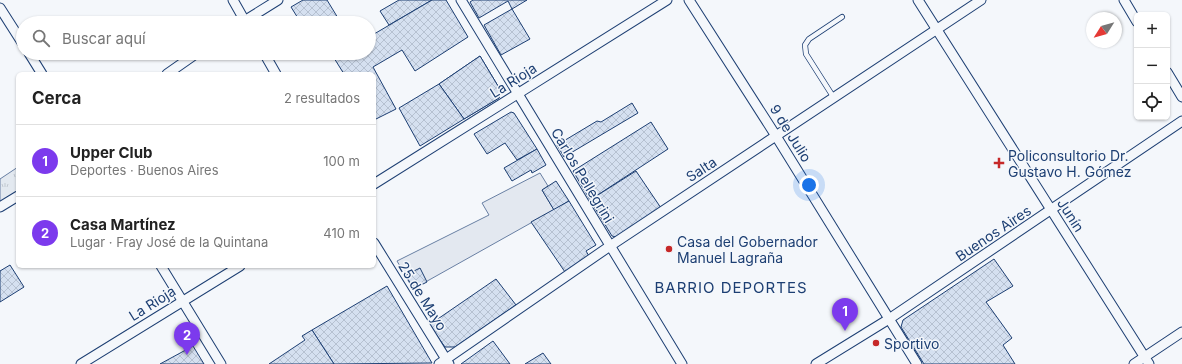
<!DOCTYPE html>
<html lang="es">
<head>
<meta charset="utf-8">
<style>
	:root { --surface:#fff; --page:#f6f6f6; --text:#222; --muted:#767676; --line:#e0e0e0; --accent:#7c3aed }
	body { margin:0; font-family:Inter,sans-serif; background:var(--page); color:var(--text) }
	.controls { position:absolute; right:12px; top:12px; display:grid; overflow:hidden; border-radius:6px; box-shadow:0 1px 3px #0004 }
	.controls button { width:36px; height:36px; display:grid; place-items:center; padding:0; border:0; border-bottom:1px solid var(--line); background:var(--surface); color:var(--text); font:20px sans-serif }
	.compass { position:absolute; left:1086px; top:12px; width:36px; height:36px; border-radius:50%; background:var(--surface); box-shadow:0 1px 3px #0004; rotate:233deg }
	.you { position:absolute; left:809px; top:185px; width:14px; height:14px; margin:-10px; border:3px solid #fff; border-radius:50%; background:#1a73e8; box-shadow:0 0 0 6px #1a73e833 }
	.badge { display:grid; place-items:center; width:26px; height:26px; border-radius:50%; background:var(--accent); color:#fff; font-size:13px; font-weight:700 }
	.pin { position:absolute; translate:-50% -33px; filter:drop-shadow(0 1px 2px #0008) }
	.pin::after { content:''; position:absolute; top:21px; width:14px; height:12px; background:inherit; clip-path:polygon(0 0,100% 0,50% 100%) }
	.list { margin:0; padding:0; list-style:none }
	h2 { display:flex; justify-content:space-between; align-items:center; height:52px; margin:0; padding:0 16px; font-size:17px }
	h2 small { font-size:13px; font-weight:400; color:var(--muted) }
	.list li { display:grid; grid-template-columns:26px 1fr auto; gap:12px; align-items:center; box-sizing:border-box; height:72px; padding:0 16px; border-top:1px solid var(--line) }
	.list b { display:block; font-size:15px; white-space:nowrap }
	.list p { margin:0; font-size:13px; white-space:nowrap; color:var(--muted) }
	.list em { font-size:13px; font-style:normal; color:var(--muted) }
	.icon { flex:none; width:22px; height:22px; fill:none; stroke:currentColor; stroke-width:2; stroke-linecap:round; stroke-linejoin:round }
	.map { position:relative; flex:none; width:1182px; height:364px; overflow:hidden }
	.search { position:absolute; background:var(--surface); box-shadow:0 1px 3px #0004; left:16px; top:16px; width:360px; height:44px; display:flex; align-items:center; gap:10px; box-sizing:border-box; padding:0 14px; border-radius:22px; color:var(--muted); font-size:15px }
	.panel { position:absolute; background:var(--surface); box-shadow:0 1px 3px #0004; left:16px; top:72px; width:360px; height:196px; border-radius:6px }
	.map>svg:first-child { display:block }
</style>
</head>
<body>
<div class="map">
<svg width="1182" height="364" viewBox="0 0 1182 364">
	<defs>
		<pattern id="park-tufts" width="24" height="20" patternUnits="userSpaceOnUse"><rect width="24" height="20" fill="#e3e9f0"/><path d="M3 7l-1-3M5 7V3M7 7l1-3M15 17l-1-3M17 17v-4M19 17l1-3" fill="none" stroke="#c2c9d1"/></pattern>
		<pattern id="building-cross-hatch" width="8" height="8" patternUnits="userSpaceOnUse"><rect width="8" height="8" fill="#d5e0f0"/><path d="M0 0l8 8M0 8l8-8" fill="none" stroke="#b6c1d1"/></pattern>
	</defs>
	<rect width="100%" height="100%" fill="#f4f7fb"/>
	<!-- park -->
	<polygon fill="url(#park-tufts)" stroke="#687fa3" points="18,167 18,192 0,203 0,179"/>
	<!-- parking -->
	<polygon fill="#e3e8f0" stroke="#687fa3" points="540,173 548,186 542,190 554,210 413,289 397,261 489,215 482,203"/>
	<!-- building -->
	<g fill="url(#building-cross-hatch)" stroke="#1d3f73" fill-rule="evenodd">
		<polygon points="303,0 327,0 341,23 301,23 291,7"/>
		<polygon points="399,0 432,0 389,25 380,11"/>
		<polygon points="432,0 446,0 468,37 415,71 402,50 373,67 396,109 374,120 374,74 344,74 334,58 342,53 369,53 369,37"/>
		<polygon points="473,0 527,0 512,9 508,1 479,18 470,2"/>
		<polygon points="512,9 530,39 501,55 484,25"/>
		<path d="M480,56L501,91L499,98L464,119L439,84ZM474,76L483,90L467,101L458,87Z"/>
		<polygon points="480,56 501,91 499,98 464,119 439,84"/>
		<polygon points="439,84 464,119 420,146 399,108"/>
		<polygon points="632,103 638,113 564,157 557,145 597,121 601,122"/>
		<polygon points="511,112 514,113 537,149 517,160 505,143 487,154 474,134"/>
		<polygon points="651,122 668,149 590,200 573,171"/>
		<polygon points="537,149 546,165 532,173 531,170 512,181 504,168"/>
		<polygon points="636,171 661,208 616,237 612,236 590,200"/>
		<polygon points="556,181 569,201 554,210 542,190"/>
		<polygon points="569,201 596,245 586,251 589,256 565,272 531,222"/>
		<polygon points="994,259 1013,286 986,302 1012,338 1003,345 1015,364 924,364 901,327 903,320"/>
		<polygon points="10,265 24,287 0,302 0,271"/>
		<polygon points="420,268 427,282 413,289 406,275"/>
		<polygon points="496,279 516,305 455,347 445,347 429,325"/>
		<polygon points="387,286 432,363 334,364 312,330"/>
		<polygon points="312,330 334,364 269,364 305,340 302,336"/>
		<polygon points="493,341 510,364 461,364"/>
		<polygon points="193,346 204,364 160,364"/>
		<polygon points="543,353 551,364 525,364"/>
	</g>
	<g fill="none" stroke-linecap="round" stroke-linejoin="round">
		<defs>
			<polyline id="lane" points="834,98 806,54 805,45 809,39 842,17"/>
			<g id="street">
				<polyline points="233,0 246,23"/>
				<polyline points="461,0 682,364"/>
				<polyline points="689,0 776,136 917,364"/>
				<polyline points="918,0 1149,364"/>
				<polyline points="1124,0 1137,22"/>
				<polyline points="0,8 23,44"/>
				<polyline points="241,23 278,0"/>
				<polyline points="29,53 42,74"/>
				<polyline points="264,53 276,74"/>
				<polyline points="1167,72 1182,97"/>
				<polyline points="167,74 197,53"/>
				<polyline points="374,184 667,0"/>
				<polyline points="0,207 18,196"/>
				<polyline points="374,243 449,364"/>
				<polyline points="161,266 221,364"/>
				<polyline points="81,364 240,266"/>
				<polyline points="439,364 610,246 981,0"/>
				<polyline points="816,364 889,319 1182,121"/>
				<polyline points="1134,364 1182,332"/>
			</g>
		</defs>
		<!-- lane casing -->
		<use href="#lane" stroke="#1d3f73" stroke-width="6"/>
		<!-- street casing -->
		<use href="#street" stroke="#1d3f73" stroke-width="11"/>
		<!-- lane -->
		<use href="#lane" stroke="#f4f7fb" stroke-width="4.5"/>
		<!-- street -->
		<use href="#street" stroke="#f4f7fb" stroke-width="9"/>
	</g>
	<!-- markers -->
	<g fill="#c62828" stroke="#f4f7fb" stroke-width="1.5">
		<path d="M997 157h4v4h4v4h-4v4h-4v-4h-4v-4h4z"/>
		<circle cx="669" cy="249" r="4"/>
		<circle cx="876" cy="343" r="4"/>
	</g>
	<g text-anchor="middle" dominant-baseline="central" stroke-width="3" stroke-linejoin="round" paint-order="stroke">
		<!-- street labels -->
		<g font-size="14" fill="#1d3f73" stroke="#f4f7fb">
			<text transform="translate(513 80) rotate(-32)">La Rioja</text>
			<text transform="translate(791 133) rotate(58)">9 de Julio</text>
			<text transform="translate(701 169) rotate(-33)">Salta</text>
			<text transform="translate(583 175) rotate(59)">Carlos Pellegrini</text>
			<text transform="translate(1071 215) rotate(57)">Junín</text>
			<text transform="translate(993 233) rotate(-34)">Buenos Aires</text>
			<text transform="translate(423 296) rotate(58)">25 de Mayo</text>
			<text transform="translate(152 303) rotate(-32)">La Rioja</text>
		</g>
		<!-- poi labels -->
		<g font-size="14" fill="#1d3f73" stroke="#f4f7fb" text-anchor="start">
			<text x="1008" y="155">Policonsultorio Dr.<tspan x="1008" dy="16">Gustavo H. Gómez</tspan></text>
			<text x="677" y="241">Casa del Gobernador<tspan x="677" dy="16">Manuel Lagraña</tspan></text>
			<text x="884" y="343">Sportivo</text>
		</g>
		<!-- neighbourhood labels -->
		<g font-size="15" letter-spacing="1" fill="#1d3f73" stroke="#f4f7fb">
			<text x="731" y="287">BARRIO DEPORTES</text>
		</g>
	</g>
</svg>
<div class="controls">
<button>+</button>
<button>−</button>
<button><svg class="icon" aria-label="locate" viewBox="0 0 24 24"><circle cx="12" cy="12" r="6"/><path d="M12 2v4M12 18v4M2 12h4M18 12h4"/></svg></button>
</div>
<svg class="compass" viewBox="-18 -18 36 36"><path d="M0-13l5 13h-10z" fill="#e53935"/><path d="M0 13l5-13h-10z" fill="#767676"/></svg>
<div class="you"></div>
<div class="pin badge" style="left:845px;top:331px">1</div>
<div class="pin badge" style="left:187px;top:355px">2</div>
<div class="search"><svg class="icon" aria-label="search" viewBox="0 0 24 24"><circle cx="10" cy="10" r="6"/><path d="M15 15l6 6"/></svg>Buscar aquí</div>
<section class="panel">
<h2>Cerca<small>2 resultados</small></h2>
<ul class="list">
<li><span class="badge">1</span><div><b>Upper Club</b><p>Deportes · Buenos Aires</p></div><em>100 m</em></li>
<li><span class="badge">2</span><div><b>Casa Martínez</b><p>Lugar · Fray José de la Quintana</p></div><em>410 m</em></li>
</ul>
</section>
</div>
</body>
</html>
